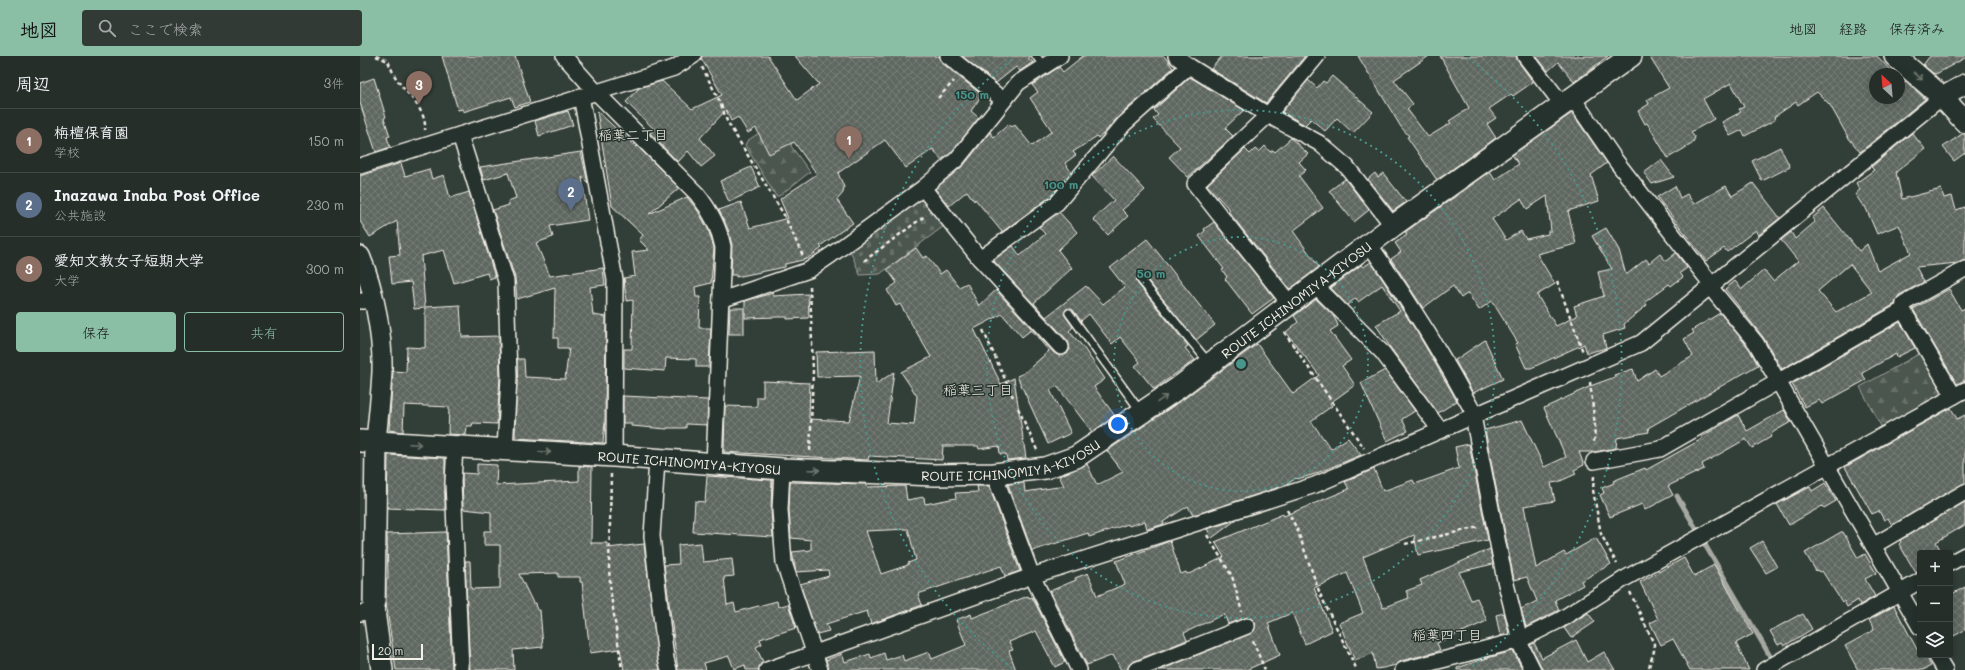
<!DOCTYPE html>
<html lang="ja">
<head>
<meta charset="utf-8">
<style>
	:root { --surface:#262e2a; --page:#323a36; --text:#f1f3f6; --muted:#a4a8a8; --line:#424a47; --accent:#8abfa5 }
	body { margin:0; font-family:Mali,"Klee One",sans-serif; background:var(--page); color:var(--text) }
	.controls { position:absolute; right:12px; bottom:12px; display:grid; overflow:hidden; border-radius:4px; box-shadow:0 2px 10px #0003 }
	.controls button { width:36px; height:36px; display:grid; place-items:center; padding:0; border:0; border-bottom:1px solid var(--line); background:var(--surface); color:var(--text); font:20px sans-serif }
	.compass { position:absolute; left:1509px; top:12px; width:36px; height:36px; border-radius:50%; background:var(--surface); box-shadow:0 2px 10px #0003; rotate:334deg }
	.scale { position:absolute; left:12px; bottom:10px; width:51px; box-sizing:border-box; padding-left:4px; border:2px solid #f4f1e8; border-top:0; font-size:11px; line-height:14px; white-space:nowrap; color:#f4f1e8; -webkit-text-stroke:3px #26332d; paint-order:stroke }
	.you { position:absolute; left:758px; top:368px; width:14px; height:14px; margin:-10px; border:3px solid #fff; border-radius:50%; background:#1a73e8; box-shadow:0 0 0 6px #1a73e833 }
	.badge { display:grid; place-items:center; width:26px; height:26px; border-radius:50%; background:var(--accent); color:#fff; font-size:13px; font-weight:700 }
	.pin { position:absolute; translate:-50% -33px; filter:drop-shadow(0 1px 2px #0008) }
	.pin::after { content:''; position:absolute; top:21px; width:14px; height:12px; background:inherit; clip-path:polygon(0 0,100% 0,50% 100%) }
	.list { margin:0; padding:0; list-style:none }
	h2 { display:flex; justify-content:space-between; align-items:center; height:52px; margin:0; padding:0 16px; font-size:17px }
	h2 small { font-size:13px; font-weight:400; color:var(--muted) }
	.list li { display:grid; grid-template-columns:26px 1fr auto; gap:12px; align-items:center; box-sizing:border-box; height:64px; padding:0 16px; border-top:1px solid var(--line) }
	.list b { display:block; font-size:15px; white-space:nowrap }
	.list p { margin:0; font-size:13px; white-space:nowrap; color:var(--muted) }
	.list em { font-size:13px; font-style:normal; color:var(--muted) }
	.actions { display:flex; gap:8px; padding:12px 16px }
	.actions a { flex:1; padding:9px 0; border:1px solid var(--accent); border-radius:4px; text-align:center; font-size:14px; color:var(--accent) }
	.actions .main { background:var(--accent); color:#111 }
	.icon { flex:none; width:22px; height:22px; fill:none; stroke:currentColor; stroke-width:2; stroke-linecap:round; stroke-linejoin:round }
	.map { position:relative; flex:none; width:1605px; height:614px; overflow:hidden }
	header { display:flex; align-items:center; gap:24px; box-sizing:border-box; height:56px; padding:0 20px; background:var(--accent); color:#111 }
	header strong { font-size:19px }
	nav { display:flex; gap:22px; margin-inline-start:auto; font-size:14px }
	.search { width:280px; height:36px; background:var(--page); display:flex; align-items:center; gap:10px; box-sizing:border-box; padding:0 14px; border-radius:4px; color:var(--muted); font-size:15px }
	main { display:flex }
	aside { flex:1; background:var(--surface) }
	.map>svg:first-child { display:block }
</style>
</head>
<body>
<header>
<strong>地図</strong>
<div class="search"><svg class="icon" aria-label="search" viewBox="0 0 24 24"><circle cx="10" cy="10" r="6"/><path d="M15 15l6 6"/></svg>ここで検索</div>
<nav><a>地図</a><a>経路</a><a>保存済み</a></nav>
</header>
<main>
<aside>
<h2>周辺<small>3件</small></h2>
<ul class="list">
<li><span class="badge" style="background:#8d6e63">1</span><div><b>栴檀保育園</b><p>学校</p></div><em>150 m</em></li>
<li><span class="badge" style="background:#5c6f8a">2</span><div><b>Inazawa Inaba Post Office</b><p>公共施設</p></div><em>230 m</em></li>
<li><span class="badge" style="background:#8d6e63">3</span><div><b>愛知文教女子短期大学</b><p>大学</p></div><em>300 m</em></li>
</ul>
<div class="actions"><a class="main">保存</a><a>共有</a></div>
</aside>
<div class="map">
<svg width="1605" height="614" viewBox="0 0 1605 614">
	<defs>
		<pattern id="forest-firs" width="22" height="20" patternUnits="userSpaceOnUse"><rect width="22" height="20" fill="#4c564f"/><path d="M5 1l3.5 6h-7zM16 11l3.5 6h-7z" fill="#666f68"/></pattern>
		<pattern id="cemetery-stones" width="16" height="16" patternUnits="userSpaceOnUse"><rect width="16" height="16" fill="#4c564f"/><path d="M2 7V4a2 2 0 0 1 4 0v3zM10 15v-3a2 2 0 0 1 4 0v3z" fill="#666f68"/></pattern>
		<pattern id="building-cross-hatch" width="8" height="8" patternUnits="userSpaceOnUse"><rect width="8" height="8" fill="#5f6861"/><path d="M0 0l8 8M0 8l8-8" fill="none" stroke="#777e78"/></pattern>
	</defs>
	<rect width="100%" height="100%" fill="#323e38"/>
	<filter id="ink" filterUnits="userSpaceOnUse"><feTurbulence type="fractalNoise" baseFrequency=".025" numOctaves="2"/><feDisplacementMap in="SourceGraphic" scale="8" xChannelSelector="R" yChannelSelector="G"/><feConvolveMatrix kernelMatrix="1 2 1 2 8 2 1 2 1" color-interpolation-filters="sRGB"/></filter>
	<g filter="url(#ink)">
		<!-- forest -->
		<g fill="url(#forest-firs)" stroke="#a0a49c">
			<polygon points="414,67 433,84 431,90 450,116 419,140 416,140 385,89 387,85"/>
			<polygon points="1564,295 1588,334 1522,372 1500,331"/>
		</g>
		<!-- cemetery -->
		<polygon fill="url(#cemetery-stones)" stroke="#a0a49c" points="565,140 588,167 520,218 500,219 490,194"/>
		<g fill="none" stroke-linecap="round" stroke-linejoin="round">
			<!-- stream -->
			<g stroke="#a6a9a1" stroke-width="5">
				<polyline points="1317,440 1337,474"/>
				<polyline points="1344,487 1410,600"/>
			</g>
		</g>
		<!-- building -->
		<g fill="url(#building-cross-hatch)" stroke="#f4f1e8" fill-rule="evenodd">
			<polygon points="82,0 155,0 170,46 155,51 151,41 103,56 103,53 98,54"/>
			<polygon points="342,0 408,0 437,44 459,28 435,0 579,0 582,7 622,39 611,55 619,62 591,97 581,104 573,93 546,112 525,84 478,117 484,131 483,137 477,144 493,167 460,190 462,192 447,203 425,208 425,211 376,221 376,219 371,219 372,189 368,173 359,154 381,146 390,172 428,162 420,143 457,118 434,86 409,98 396,72 388,77 378,61 371,65 366,54 340,82 355,100 341,111 328,95 318,106 290,77 294,73 266,46 279,32 302,25 332,53 362,39 341,2"/>
			<polygon points="602,0 670,0 668,2 673,6 660,15 656,11 636,27"/>
			<polygon points="723,0 804,0 813,12 758,61 743,78 738,82 737,80 713,96 716,99 705,107 711,116 691,140 642,176 615,143 614,145 607,135 589,150 575,133 604,109 630,76 634,81 649,68 652,71 655,69 672,90 692,75 670,42 678,36 672,29 699,11 703,16"/>
			<polygon points="862,0 945,0 906,47 851,13"/>
			<polygon points="998,0 1069,0 1034,24 1053,48 1047,53 1068,81 1091,67 1089,65 1109,52 1080,0 1156,0 1158,5 1173,26 1153,40 1151,38 1129,53 1136,62 1127,68 1136,82 1077,124 1047,81 1049,80 1041,71"/>
			<polygon points="1176,0 1248,0 1214,26 1198,6 1188,15"/>
			<polygon points="1289,0 1517,0 1534,18 1515,18 1515,42 1539,42 1539,23 1543,28 1546,25 1565,43 1500,96 1488,81 1470,49 1457,36 1438,49 1436,46 1414,61 1415,64 1385,80 1382,74 1370,80 1362,66 1381,56 1379,53 1384,51 1371,27 1343,43 1354,63 1331,76 1335,82 1332,88 1308,102 1287,67 1285,68 1278,55 1289,48 1287,44 1309,32"/>
			<polygon points="1570,0 1605,0 1605,2 1576,18 1573,17 1563,9"/>
			<polygon points="972,20 1013,56 993,77 977,62 965,75 951,63 945,69 922,56 948,24 957,32 963,25 966,27"/>
			<polygon points="830,21 884,54 865,72 873,80 828,121 809,101 820,91 793,63 798,59 794,54"/>
			<polygon points="14,22 26,61 24,62 30,80 27,81 30,91 16,96 0,47 0,27"/>
			<polygon points="208,55 213,69 179,80 175,65"/>
			<polygon points="237,55 276,91 277,90 319,132 289,158 327,141 338,155 348,173 354,192 351,227 335,231 336,241 340,241 339,272 351,272 349,311 336,311 336,303 306,302 305,315 264,312 264,293 272,293 273,244 266,245 264,222 275,220 272,196 289,194 279,184 283,179 252,150"/>
			<path d="M1212,57L1247,107L1231,119L1239,145L1208,155L1216,188L1177,198L1195,228L1177,239L1196,270L1217,260L1214,250L1244,240L1238,216L1252,213L1232,180L1246,172L1259,194L1266,219L1286,203L1289,207L1300,198L1306,205L1316,197L1327,212L1320,217L1323,221L1311,230L1309,228L1285,246L1287,249L1264,268L1265,272L1243,279L1246,292L1227,297L1224,288L1171,312H1166L1155,288L1158,287L1132,245L1119,254L1108,237L1101,242L1093,230L1063,252L1031,203L1041,196L1035,187L1047,179L1045,176L1130,116L1135,124L1159,108L1152,99ZM1187,140L1191,175H1188V178L1166,183L1161,175L1146,184L1132,163L1161,143L1167,153Z"/>
			<path d="M1552,77L1565,93L1536,116L1542,143L1581,133L1584,142L1592,140L1596,154L1605,151V204L1598,207L1556,211L1564,226L1539,239L1535,248L1422,313L1403,281L1365,233L1375,225L1382,233L1404,214L1413,225L1438,205L1421,184L1431,176L1435,183L1455,166L1452,162L1464,152L1499,195L1507,188L1518,215L1551,197L1539,169L1517,178L1505,150H1503L1495,138L1500,134L1496,127L1514,114L1511,111ZM1490,208L1512,236L1476,256L1458,235Z"/>
			<polygon points="1602,78 1605,78 1605,97 1594,105 1583,91"/>
			<polygon points="931,82 948,98 939,106 946,114 939,120 963,152 933,175 959,211 930,233 868,155 870,154 847,129 885,93 890,98 895,93 899,96 905,90 910,96 913,94 915,96"/>
			<polygon points="1420,91 1430,111 1402,125 1392,105"/>
			<polygon points="221,96 228,127 222,121 228,164 190,170 193,181 176,187 190,220 243,212 245,229 230,231 233,259 246,261 245,366 243,387 155,382 157,303 164,303 165,321 205,323 209,292 198,292 198,282 194,282 195,232 157,243 155,222 133,154 149,149 148,145 156,142 148,117 124,124 120,111"/>
			<polygon points="753,100 785,134 762,154 768,160 748,179 733,163 754,144 732,120"/>
			<polygon points="1301,104 1314,121 1292,128 1284,117"/>
			<polygon points="41,107 45,120 69,113 72,123 84,119 90,142 109,136 135,221 129,223 127,217 94,227 84,194 61,200 65,251 100,249 102,281 139,280 140,321 137,368 113,367 112,370 107,370 106,379 88,378 89,351 44,349 43,376 29,374 33,315 46,316 47,291 65,292 65,252 54,253 51,226 32,228 29,200 40,199 37,165 10,181 0,165 0,120"/>
			<polygon points="391,111 400,131 369,146 360,125"/>
			<polygon points="1015,117 1018,121 1023,117 1046,146 1033,155 1008,123"/>
			<polygon points="985,123 1009,154 994,166 969,135"/>
			<polygon points="1393,127 1420,162 1399,179 1396,174 1367,196 1364,192 1346,205 1297,141 1315,130 1320,142 1327,138 1334,148 1366,130 1372,140"/>
			<polygon points="699,156 717,176 698,194 712,212 674,247 686,261 726,230 743,248 765,231 750,212 787,183 855,269 836,284 785,221 781,219 777,222 777,227 828,290 825,292 835,304 794,333 775,310 780,306 760,281 752,288 729,258 721,265 713,254 706,253 704,258 713,271 709,275 723,291 745,323 734,331 755,360 732,376 697,330 690,334 711,377 688,388 657,320 664,317 689,295 671,274 662,281 642,258 614,273 641,328 654,322 666,402 647,404 646,398 640,398 639,390 619,393 618,390 583,390 582,404 509,400 508,404 364,396 365,350 397,351 397,341 403,341 403,325 450,327 449,363 489,365 500,320 457,321 456,296 515,294 516,328 534,316 527,367 554,369 557,340 541,316 571,301 540,248 536,250 527,234 537,227 527,213 556,192 563,202 567,200 580,218 586,214 599,231 607,227 619,250 636,234 694,297 699,300 707,298 710,293 708,285 633,204 653,190 660,200 685,178 679,171"/>
			<polygon points="854,166 914,242 892,258 865,223 867,221 862,214 864,213 839,180 845,175 844,173"/>
			<polygon points="1011,206 1057,276 1097,345 1078,357 1030,291 1016,269 1040,255 1022,229 998,246 996,242 987,249 971,232 1001,209 1003,211"/>
			<polygon points="1589,233 1601,254 1605,252 1605,324 1597,328 1553,253"/>
			<polygon points="413,237 413,240 448,238 449,260 448,262 427,263 427,261 418,261 385,262 385,245"/>
			<polygon points="956,243 973,259 977,267 978,270 970,275 991,304 982,310 995,329 970,347 972,350 951,365 971,393 988,382 1001,399 952,419 937,423 936,422 926,429 837,458 832,458 828,450 803,466 804,468 787,473 785,465 769,470 768,468 729,481 728,477 672,495 648,428 664,427 665,436 704,430 699,420 727,408 737,429 763,416 747,395 825,342 897,288 933,338 959,319 926,276 938,266 934,260"/>
			<polygon points="370,252 384,252 384,278 369,278"/>
			<polygon points="1360,257 1389,292 1398,309 1288,372 1289,376 1257,382 1256,392 1234,396 1219,396 1224,409 1214,414 1216,418 1198,426 1191,427 1195,445 1164,450 1176,512 1204,496 1206,499 1236,482 1251,508 1221,525 1223,529 1195,544 1199,554 1166,571 1161,553 1177,545 1167,521 1154,524 1125,374 1162,364 1184,411 1206,401 1184,352 1233,329 1255,321 1254,319 1273,313 1277,325 1295,313 1299,320 1333,300 1324,283 1334,277 1332,274"/>
			<polygon points="1540,266 1555,292 1537,301 1536,298 1502,317 1506,324 1482,337 1462,348 1459,344 1445,351 1432,328"/>
			<polygon points="1125,284 1143,323 1113,337 1095,304"/>
			<polygon points="1025,314 1055,355 1042,363 1048,375 1027,385 1001,327"/>
			<polygon points="263,340 348,344 347,369 326,368 326,372 307,372 307,373 271,370 271,367 263,367"/>
			<polygon points="1591,352 1597,363 1605,359 1605,427 1532,469 1528,462 1524,464 1519,455 1512,458 1485,411"/>
			<polygon points="1424,354 1431,366 1415,375 1410,379 1411,381 1392,392 1386,383 1342,408 1344,413 1308,430 1313,439 1285,454 1282,448 1250,461 1240,439 1244,437 1242,432 1254,427 1253,425 1285,412 1286,414 1342,383 1341,381 1378,359 1387,375"/>
			<polygon points="1109,388 1128,484 1058,499 1054,479 1003,501 1023,552 1049,542 1046,535 1062,529 1060,524 1130,493 1133,508 1099,516 1111,544 1117,542 1127,565 1077,587 1080,594 1076,596 1041,605 1036,609 1023,612 1016,613 1013,597 995,605 979,567 1003,557 987,517 954,532 972,575 945,588 932,557 908,567 920,599 886,614 800,614 890,578 894,575 895,567 892,563 884,562 868,568 864,558 824,577 827,584 772,606 769,609 767,614 761,614 753,599 727,609 690,535 716,524 715,522 728,517 737,540 765,528 756,505 810,485 821,518 826,516 827,518 831,517 864,501 855,486 923,458 924,460 989,433 985,426 1014,413 1023,435 1053,424 1055,428 1099,412 1095,391"/>
			<polygon points="28,399 85,402 85,454 27,452"/>
			<polygon points="117,408 137,409 136,429 219,425 219,410 232,411 231,487 247,487 247,492 284,488 300,614 264,614 260,593 230,597 222,526 220,526 220,521 198,521 198,517 159,518 173,547 176,547 177,554 180,554 183,591 153,594 154,614 110,614 105,505 110,505 111,533 140,532 140,489 124,489 124,475 131,475 131,456 103,453 102,417 117,418"/>
			<polygon points="347,420 412,424 411,454 413,481 333,476 335,445 345,446"/>
			<path d="M430,426L507,428V431L545,430L547,444L564,441L565,448L596,442L595,437L618,436L617,430H629L660,515L645,520L641,510L558,538L562,549L511,568L507,555L466,568L469,575L457,578L440,528L469,520L468,514L436,516L432,496L451,494V484L431,482L429,454ZM548,473L556,504L548,507V509L521,518L506,475Z"/>
			<polygon points="1465,427 1476,445 1464,452 1462,450 1429,469 1417,448 1450,431 1452,435"/>
			<polygon points="1605,446 1605,469 1576,486 1582,497 1560,497 1560,516 1556,517 1539,488 1541,486 1540,484"/>
			<polygon points="876,464 852,482 847,473"/>
			<polygon points="86,476 92,614 36,614 26,547 26,523 28,523 27,478"/>
			<polygon points="1481,476 1483,476 1498,502 1505,498 1516,517 1505,523 1515,540 1500,549 1498,544 1487,551 1484,545 1482,546 1462,515 1459,516 1457,514 1456,515 1445,497"/>
			<polygon points="1402,485 1417,511 1406,517 1390,492"/>
			<polygon points="341,487 343,506 372,503 374,520 364,521 367,549 374,547 376,556 417,545 418,551 428,548 436,572 400,583 402,588 396,591 403,606 398,614 386,614 385,609 374,613 369,600 344,607 346,614 318,614 304,509 319,508 318,489"/>
			<polygon points="1324,502 1334,520 1354,509 1356,512 1393,578 1376,587 1389,614 1330,614 1313,583 1301,589 1290,567 1298,563 1280,526"/>
			<polygon points="1605,531 1605,574 1590,582 1590,539"/>
			<polygon points="668,540 669,542 672,541 705,606 695,611 676,575 649,586 653,594 649,595 656,614 469,614 466,604 482,598 485,606 510,598 511,602 524,597 526,604 542,599 544,605 569,596 572,603 606,589 596,564 611,558 612,562"/>
			<polygon points="1534,550 1560,599 1565,599 1571,610 1563,614 1498,614 1485,590 1514,574 1509,564"/>
			<polygon points="1144,557 1149,578 1140,580 1136,559"/>
			<polygon points="1228,557 1235,566 1211,582 1204,572"/>
			<polygon points="1443,558 1452,573 1424,590 1422,587 1418,589 1410,575 1439,559 1439,560"/>
			<polygon points="1216,584 1227,606 1244,596 1255,614 1183,614 1170,589 1174,587 1182,602"/>
			<polygon points="1153,595 1163,614 1097,614 1097,612 1124,603"/>
		</g>
		<g fill="none" stroke-linecap="round" stroke-linejoin="round">
			<defs>
				<g id="service">
					<polyline points="676,0 684,10"/>
					<polyline points="781,224 849,307"/>
					<polyline points="709,257 781,356"/>
				</g>
				<g id="minor">
					<path d="M204,0L236,36L337,138C350,154 359,170 363,191L354,408"/>
					<polyline points="588,0 643,44"/>
					<polyline points="816,0 829,10 908,59 959,87 987,111 1033,170"/>
					<polyline points="1165,0 1202,48"/>
					<polyline points="221,40 255,224 254,400"/>
					<polyline points="1212,41 1256,105 1352,229"/>
					<polyline points="100,79 146,225 149,321 145,393"/>
					<polyline points="0,110 314,12 333,0"/>
					<polyline points="563,132 620,203 697,147 764,68 829,10"/>
					<path d="M1009,188C1048,243 1083,299 1115,359"/>
					<polyline points="620,203 701,291"/>
					<polyline points="955,229 1023,297 1080,374"/>
					<polyline points="1350,231 1396,287 1560,571"/>
					<polyline points="361,244 449,214 471,199 563,132 597,103 658,27 700,0"/>
					<polyline points="0,245 15,245"/>
					<polyline points="930,248 835,128 908,59 957,0"/>
					<polyline points="1543,254 1594,340"/>
					<polyline points="1113,360 1145,524 1160,584"/>
					<polyline points="95,390 93,426 101,614"/>
					<polyline points="297,404 292,480 306,603 309,614"/>
					<polyline points="1234,405 1300,393 1543,254 1544,247 1605,213"/>
					<polyline points="422,413 420,454 424,507 460,614"/>
					<polyline points="634,418 672,520 719,614"/>
					<polyline points="1513,490 1605,436"/>
					<polyline points="1590,507 1605,499"/>
					<polyline points="0,557 14,555"/>
					<polyline points="1158,584 1173,614"/>
					<polyline points="1576,599 1585,614"/>
					<polyline points="407,614 672,520 955,429 1281,287 1582,41"/>
					<polyline points="776,614 887,570"/>
					<polyline points="1043,614 1160,584 1200,564 1264,523 1605,334"/>
					<polyline points="1404,614 1560,525"/>
				</g>
				<g id="tertiary">
					<polyline points="1582,41 1605,28"/>
					<path d="M0,200C14,232 23,281 22,315C21,339 18,362 16,386"/>
				</g>
				<g id="secondary">
					<polyline points="1535,0 1582,41 1605,66"/>
					<path id="s1" d="M0,385L254,400L422,413L575,419L634,418L685,412L716,401L818,332L1033,170L1271,0"/>
					<polyline points="16,386 14,555 22,614"/>
				</g>
			</defs>
			<!-- service casing -->
			<use href="#service" stroke="#f4f1e8" stroke-width="10"/>
			<!-- minor casing -->
			<use href="#minor" stroke="#f4f1e8" stroke-width="18"/>
			<!-- tertiary casing -->
			<use href="#tertiary" stroke="#f4f1e8" stroke-width="22"/>
			<!-- secondary casing -->
			<use href="#secondary" stroke="#f4f1e8" stroke-width="24"/>
			<!-- path -->
			<g stroke="#f4f1e8" stroke-width="2.5" stroke-dasharray="4 3" stroke-linecap="butt">
				<path d="M16,0L28,5C30,10 33,17 36,22C46,38 67,53 65,74"/>
				<polyline points="342,11 360,46 367,65 424,159 443,200"/>
				<polyline points="578,42 594,25"/>
				<polyline points="504,205 566,159"/>
				<polyline points="1197,225 1223,296"/>
				<polyline points="450,230 453,315 450,397"/>
				<polyline points="623,274 653,341"/>
				<polyline points="924,276 1004,392"/>
				<polyline points="1230,326 1235,370 1234,389"/>
				<polyline points="658,352 677,394"/>
				<polyline points="251,418 249,513 251,539 262,614"/>
				<polyline points="1234,420 1233,434 1241,478 1257,508"/>
				<polyline points="927,454 937,473 960,538 997,614"/>
				<polyline points="847,479 872,520 882,556"/>
				<polyline points="1045,488 1119,471"/>
				<polyline points="1270,536 1294,588 1294,595 1288,614"/>
				<polyline points="893,585 905,614"/>
			</g>
			<!-- service -->
			<use href="#service" stroke="#26332d" stroke-width="7"/>
			<!-- minor -->
			<use href="#minor" stroke="#26332d" stroke-width="15"/>
			<!-- tertiary -->
			<use href="#tertiary" stroke="#26332d" stroke-width="19"/>
			<!-- secondary -->
			<use href="#secondary" stroke="#26332d" stroke-width="21"/>
		</g>
		<!-- one-way arrows -->
		<defs><path id="oneway-shaft" d="M-6 0H5M1.5-3L5.5 0L1.5 3" fill="none" stroke-width="1.6" stroke-linecap="round" stroke-linejoin="round"/></defs>
		<g stroke="#6e766e">
			<use href="#oneway-shaft" transform="translate(1558 20) rotate(41)"/>
			<use href="#oneway-shaft" transform="translate(802 343) rotate(-35)"/>
			<use href="#oneway-shaft" transform="translate(55 388) rotate(3)"/>
			<use href="#oneway-shaft" transform="translate(185 396) rotate(4)"/>
			<use href="#oneway-shaft" transform="translate(454 414) rotate(2)"/>
		</g>
	</g>
	<!-- distance rings -->
	<g fill="none" stroke="#48958c" stroke-width="2" stroke-dasharray="2 4">
		<circle cx="881" cy="308" r="127"/>
		<circle cx="881" cy="308" r="254"/>
		<path d="M652 612A381 381 0 0 1 654 2M1108 2A381 381 0 0 1 1110 612"/>
	</g>
	<g text-anchor="middle" dominant-baseline="central" stroke-width="3" stroke-linejoin="round" paint-order="stroke">
		<!-- street labels -->
		<g font-size="13" fill="#f4f1e8" stroke="#26332d">
			<text stroke="none"><textPath href="#s1" startOffset="990">ROUTE ICHINOMIYA-KIYOSU</textPath></text>
			<text stroke="none"><textPath href="#s1" startOffset="654">ROUTE ICHINOMIYA-KIYOSU</textPath></text>
			<text stroke="none"><textPath href="#s1" startOffset="330">ROUTE ICHINOMIYA-KIYOSU</textPath></text>
		</g>
		<!-- neighbourhood labels -->
		<g font-size="14" fill="#f4f1e8" stroke="#26332d">
			<text x="273" y="78">稲葉二丁目</text>
			<text x="618" y="333">稲葉三丁目</text>
			<text x="1087" y="578">稲葉四丁目</text>
		</g>
	</g>
	<circle cx="881" cy="308" r="6" fill="#48958c" stroke="#26332d" stroke-width="2"/>
	<g font-size="12" text-anchor="middle" font-weight="bold" fill="#48958c" stroke="#26332d" stroke-width="3" stroke-linejoin="round" paint-order="stroke">
		<text x="612" y="43">150 m</text>
		<text x="701" y="133">100 m</text>
		<text x="791" y="222">50 m</text>
	</g>
</svg>
<div class="controls">
<button>+</button>
<button>−</button>
<button><svg class="icon" aria-label="layers" viewBox="0 0 24 24"><path d="M12 4l9 5-9 5-9-5zM3 14l9 5 9-5"/></svg></button>
</div>
<svg class="compass" viewBox="-18 -18 36 36"><path d="M0-13l5 13h-10z" fill="#e53935"/><path d="M0 13l5-13h-10z" fill="#a4a8a8"/></svg>
<div class="scale">20 m</div>
<div class="you"></div>
<div class="pin badge" style="left:489px;top:103px;background:#8d6e63">1</div>
<div class="pin badge" style="left:211px;top:155px;background:#5c6f8a">2</div>
<div class="pin badge" style="left:59px;top:48px;background:#8d6e63">3</div>
</div>
</main>
</body>
</html>
